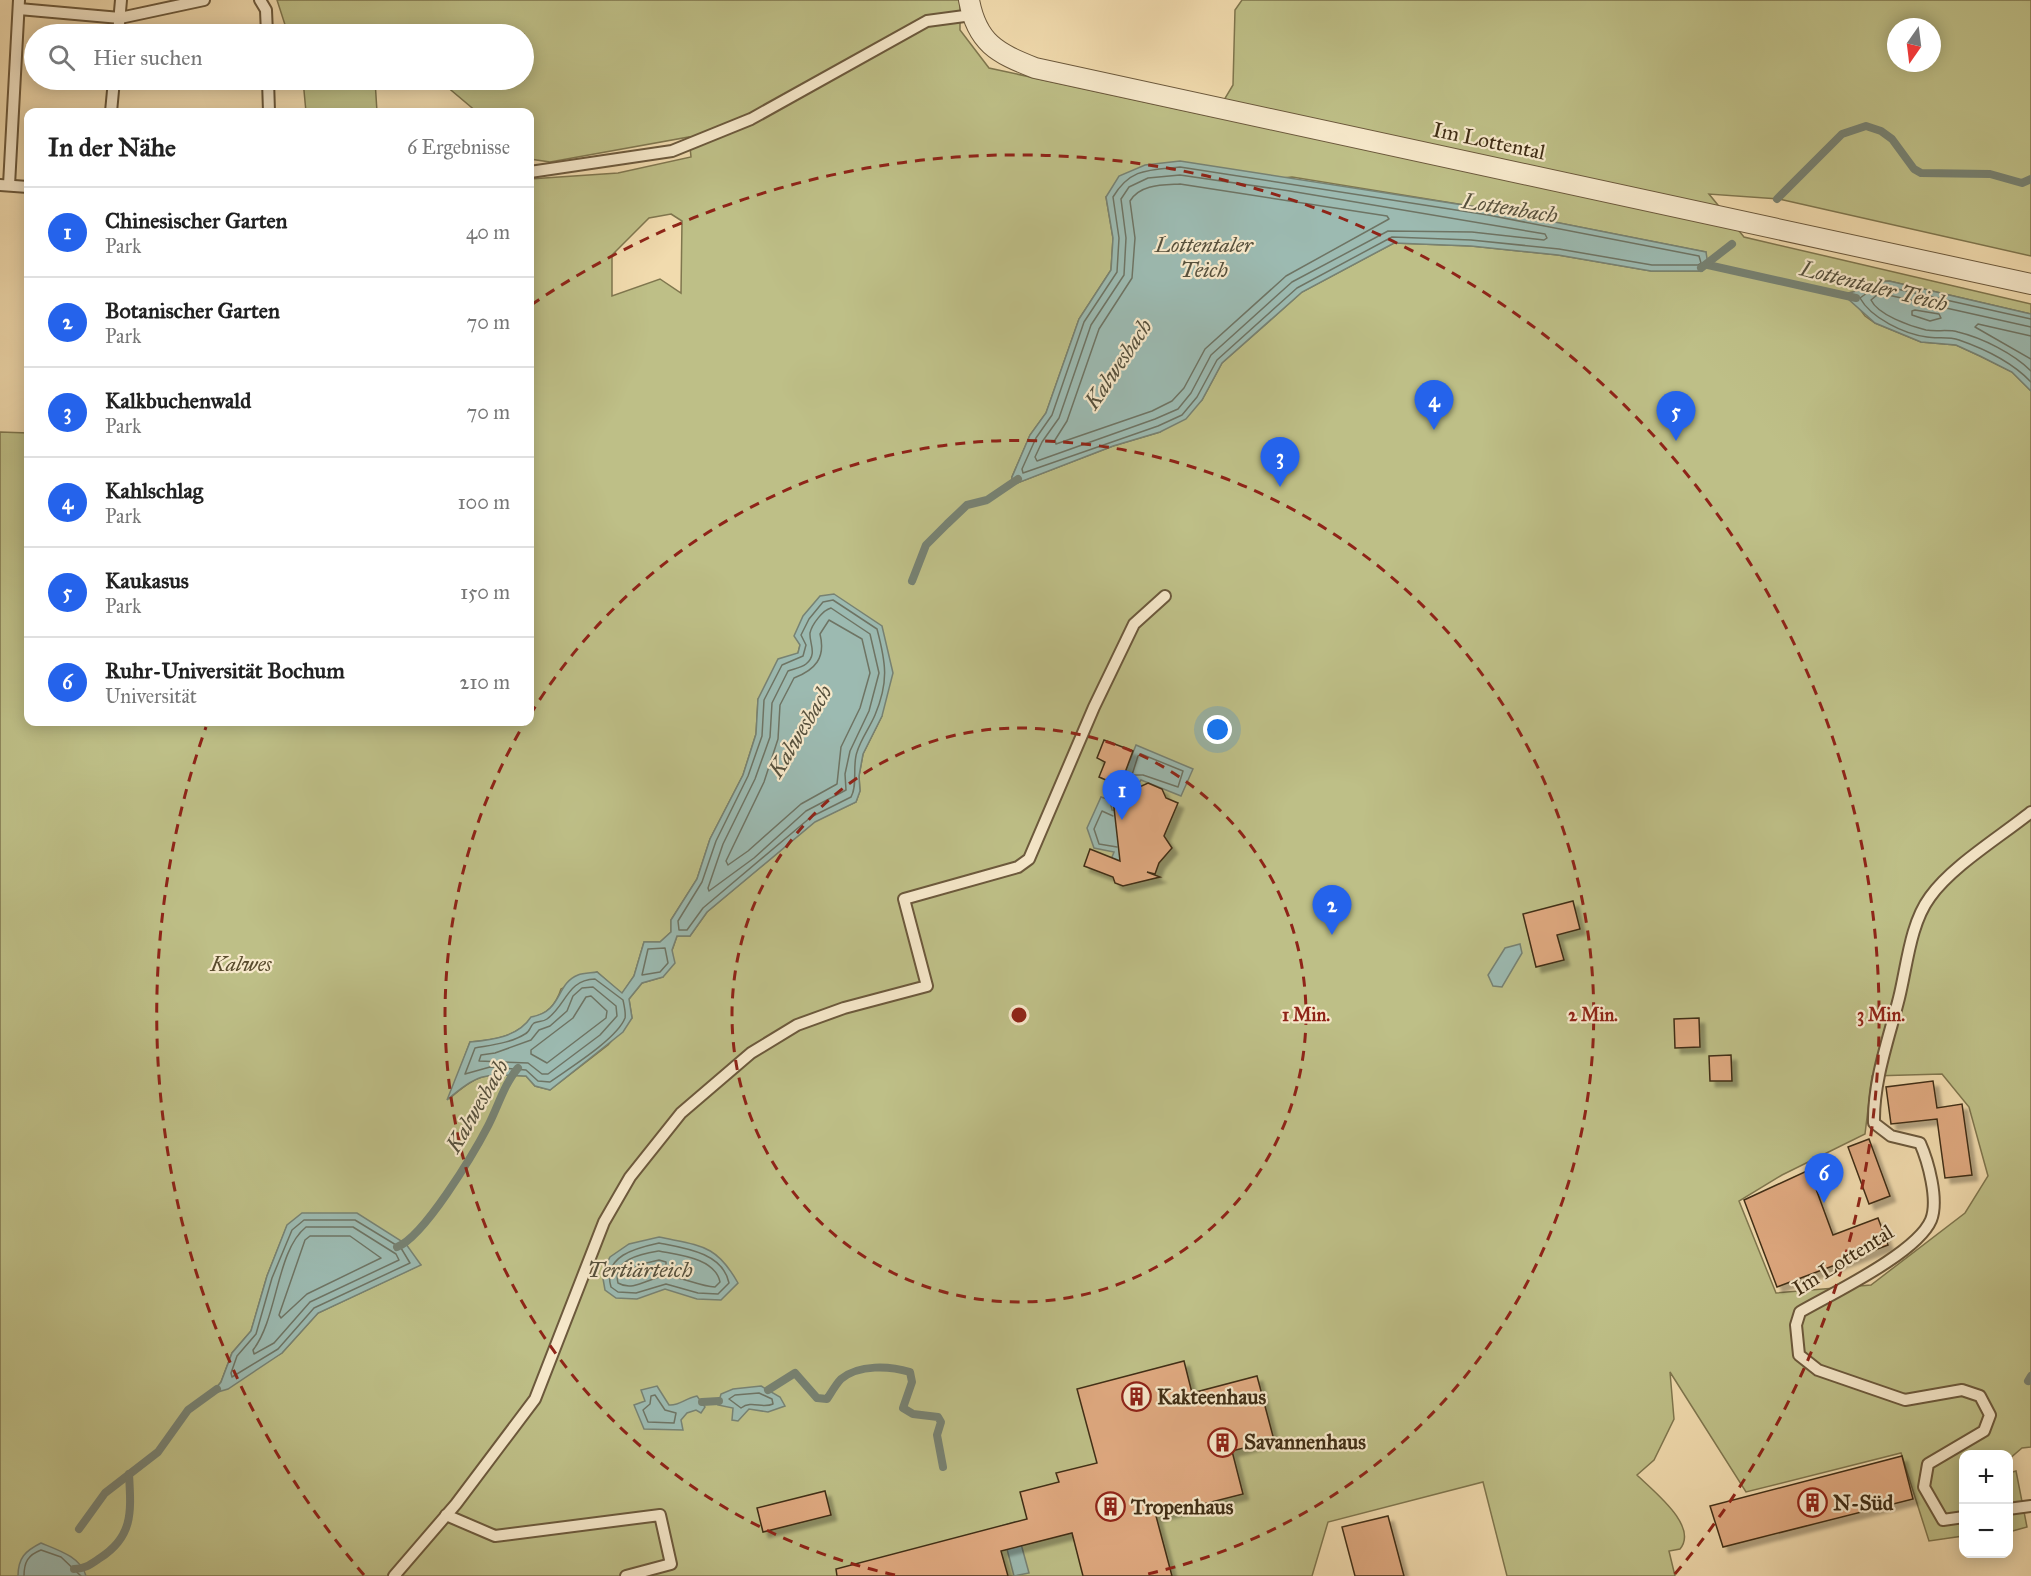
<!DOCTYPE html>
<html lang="de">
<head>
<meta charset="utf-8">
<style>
	:root { --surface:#fff; --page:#f6f6f6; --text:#222; --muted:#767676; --line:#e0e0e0; --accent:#2563eb }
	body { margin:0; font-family:"IM FELL Great Primer",serif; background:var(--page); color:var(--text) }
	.controls { position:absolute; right:18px; bottom:18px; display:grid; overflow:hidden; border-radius:12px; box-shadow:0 3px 15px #0003 }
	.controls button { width:54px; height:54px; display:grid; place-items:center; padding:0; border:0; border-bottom:2px solid var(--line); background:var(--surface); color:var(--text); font:30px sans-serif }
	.compass { position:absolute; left:1887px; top:18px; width:54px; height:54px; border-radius:50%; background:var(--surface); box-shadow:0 3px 15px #0003; rotate:194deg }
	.you { position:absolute; left:1218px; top:730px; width:21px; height:21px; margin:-15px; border:4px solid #fff; border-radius:50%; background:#1a73e8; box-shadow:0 0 0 9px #1a73e833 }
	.badge { display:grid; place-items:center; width:39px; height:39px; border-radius:50%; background:var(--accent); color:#fff; font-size:20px; font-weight:700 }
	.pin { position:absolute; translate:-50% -50px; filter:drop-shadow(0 2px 3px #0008) }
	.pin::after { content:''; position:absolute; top:32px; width:21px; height:18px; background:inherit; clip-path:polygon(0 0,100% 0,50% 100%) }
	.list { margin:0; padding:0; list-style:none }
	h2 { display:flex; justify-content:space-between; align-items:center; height:78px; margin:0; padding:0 24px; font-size:26px }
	h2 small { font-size:20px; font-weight:400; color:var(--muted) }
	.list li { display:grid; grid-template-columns:39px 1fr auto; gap:18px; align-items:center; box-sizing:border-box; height:90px; padding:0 24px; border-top:2px solid var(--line) }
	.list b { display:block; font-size:22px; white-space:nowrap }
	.list p { margin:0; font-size:20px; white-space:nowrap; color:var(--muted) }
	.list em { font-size:20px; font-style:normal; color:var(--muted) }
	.icon { flex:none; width:33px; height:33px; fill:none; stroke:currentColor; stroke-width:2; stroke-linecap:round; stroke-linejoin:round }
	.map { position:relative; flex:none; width:2031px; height:1576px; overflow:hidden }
	.search { position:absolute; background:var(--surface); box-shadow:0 3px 15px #0003; left:24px; top:24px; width:510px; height:66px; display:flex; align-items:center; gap:15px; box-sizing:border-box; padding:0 21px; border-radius:33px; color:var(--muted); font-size:22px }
	.panel { position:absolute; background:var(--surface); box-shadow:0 3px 15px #0003; left:24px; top:108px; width:510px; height:618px; border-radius:12px }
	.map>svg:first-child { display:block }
</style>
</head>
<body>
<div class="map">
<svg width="2031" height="1576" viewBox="0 0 2031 1576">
	<defs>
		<filter id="shadow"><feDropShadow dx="5.5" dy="5.5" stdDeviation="1.5" flood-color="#0004"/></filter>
	</defs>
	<rect width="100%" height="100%" fill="#f1dbae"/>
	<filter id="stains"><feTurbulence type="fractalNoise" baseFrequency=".00333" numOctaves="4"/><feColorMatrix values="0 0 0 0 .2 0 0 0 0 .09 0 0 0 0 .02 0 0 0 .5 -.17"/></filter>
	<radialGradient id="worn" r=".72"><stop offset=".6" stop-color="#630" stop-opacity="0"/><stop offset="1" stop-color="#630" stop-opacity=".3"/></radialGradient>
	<!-- green -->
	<g fill="#bebf87" stroke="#7f764e" stroke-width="1.5" fill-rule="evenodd">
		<path d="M277,0H960V30L989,68L1214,117L1233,85L1235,10L1242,0H2031V256L1779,199L1709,194L1744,237L2031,304V314L1889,281C1868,282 1865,291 1848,293L1865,316L1875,323L1921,342L1956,345L1980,356L2012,372L2031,391V1447L2022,1448L2009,1459L2008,1454H1964L1963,1536L1929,1541L1901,1453L1746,1492L1670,1372L1674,1419L1654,1460L1637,1475C1653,1491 1699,1526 1680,1549L1669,1551L1675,1576H1507L1483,1482L1328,1522L1312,1576H0V432L28,433V722H530V179L618,173L691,157L689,137L550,162L530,159V112H477L439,80H524V34H288ZM1896,27H1932V63H1896ZM1292,177L1489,209L1706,252L1702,271H1651L1558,255L1471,246L1394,243L1302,292L1222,363L1202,400L1160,432L1113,446L1012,485V477L1030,435L1046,413L1079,319L1111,270L1113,238L1106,197ZM671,214L682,221L681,293L660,279L612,296V255L649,218ZM800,645L882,716L863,754L859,776L860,791L856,802L815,821L707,912L690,936H677L663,977L642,983L629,999L632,1018L608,1045L550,1090L535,1086L526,1076C487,1074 480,1071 449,1099L470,1042C492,1040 518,1037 531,1018C547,1014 556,1005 561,989L597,972L622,994L634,976L644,942H660L671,932V920L697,879L710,839L743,775L756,734L758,699L798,653ZM1942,1074L1969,1107L1988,1176L1965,1213L1871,1285L1776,1293L1739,1201L1782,1175L1865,1134L1872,1076ZM287,1226L420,1265L318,1313L282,1353L212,1393L221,1382L232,1353L251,1331L267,1276Z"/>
		<polygon points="303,80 375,80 377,112 306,112"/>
		<polygon points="2016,1471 2027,1527 2009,1532 2009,1473"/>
	</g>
	<!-- water -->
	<g fill="#9cbab1" stroke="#778273" stroke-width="1.5">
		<polygon points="1180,161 1489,209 1706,252 1708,265 1702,271 1651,271 1558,255 1471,246 1394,243 1302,292 1222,363 1202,400 1186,419 1160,432 1113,446 1012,485 1012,477 1030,435 1046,413 1079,319 1111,270 1113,238 1106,197 1119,176 1145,165"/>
		<path d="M1889,281L2031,314V391L2012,372L1980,356L1956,345L1921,342L1875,323L1847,298L1848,293C1865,291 1868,282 1889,281Z"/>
		<path d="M834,594L882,626L893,673L882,716L863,754L859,776L860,791L856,802L815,822L707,912L690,936H677L672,950L675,963L663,977L642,983L629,999L632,1018L623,1032L550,1090L535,1086L526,1076C485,1074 479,1072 447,1100L470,1042C492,1040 518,1037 531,1017C563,1012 555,984 578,975C583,973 591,973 597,972L622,993L634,976L644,942H660L671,932V920L697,879L710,839L743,775L756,734L758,699L778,659L798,653L800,645L794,636L803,616L820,596Z"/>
		<polygon points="1136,745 1193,769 1181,796 1141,780 1138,784 1110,773 1126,770"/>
		<polygon points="1128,789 1139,793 1151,866 1110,862 1114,852 1094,848 1087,828 1101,797 1110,800 1112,810 1121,811"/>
		<polygon points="1520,944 1522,953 1502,987 1493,986 1488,975 1505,948"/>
		<polygon points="302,1213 357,1213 406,1244 421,1265 318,1313 282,1353 228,1389 211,1394 221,1382 232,1353 251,1331 267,1276 287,1225"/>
		<path d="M659,1237C701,1246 716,1244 738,1283L721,1300L697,1299L665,1289L637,1299L616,1298L605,1290L602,1273L610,1257L629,1244Z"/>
		<path d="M657,1386L669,1405C680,1406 685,1398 697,1396L705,1407L701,1413L696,1410L687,1413L681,1420L683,1430L644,1429L634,1405L645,1401L641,1390Z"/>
		<polygon points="761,1386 780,1397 785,1406 768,1412 749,1409 738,1421 732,1420 733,1408 718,1405 721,1394 733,1389"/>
		<polygon points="1015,1522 1029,1573 1014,1576 1001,1526"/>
		<path d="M41,1543C58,1550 81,1557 86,1576H18C18,1558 25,1551 41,1543Z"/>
	</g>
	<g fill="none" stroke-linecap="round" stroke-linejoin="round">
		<!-- shore -->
		<g stroke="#6e7464" stroke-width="1.5">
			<path d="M1180,167L1488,215L1699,256L1701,263L1698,265H1652L1559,249L1471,240L1392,237L1297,288L1217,360L1197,397L1182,415L1158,426L1023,473L1022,469L1036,438L1052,415L1084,322L1117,272L1119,238L1113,197C1130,168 1149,170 1180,167Z"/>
			<polygon points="1180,175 1290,191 1545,234 1547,238 1544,240 1472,232 1388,231 1292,282 1211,355 1191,393 1178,409 1155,419 1037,461 1035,457 1042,442 1059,418 1091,325 1124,275 1126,238 1121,199 1129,187 1148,178"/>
			<path d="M1180,184L1387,216L1389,219L1286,276L1205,349L1184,388L1172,401L1152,411L1056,444L1055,440L1067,421L1099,329L1132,278L1135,238L1130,201C1140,184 1163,185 1180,184Z"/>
			<polygon points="1915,310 1939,314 1941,318 1930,321 1912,315 1912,311"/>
			<path d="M2031,319L1888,287L1874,288L1860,298C1871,318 1904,334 1927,337C1937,339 1948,336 1959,340C1985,349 2012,362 2031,382"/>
			<path d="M2031,327L1888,295H1877L1871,300C1878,315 1910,326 1926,330C1937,332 1948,329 1958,332C1983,338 2014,354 2031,371"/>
			<polyline points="2031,336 1978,324 1975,327 2031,359"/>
			<path d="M833,600L877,629C886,663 889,682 875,715C870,727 861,739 857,752C852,766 858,785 851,797L811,817L703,908L687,930H679L678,921L702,882L716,841L748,776L762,736L764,700L782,665L803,656L806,645L801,635L809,619L823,602Z"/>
			<path d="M831,608L870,634L879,673L869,711L850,751L845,774L846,790L806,811L754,858L709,891L708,888L723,844L755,779L770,737L772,703L788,671C793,669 801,668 806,664C818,654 809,643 810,633C812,624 823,610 831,608Z"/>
			<path d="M829,620L862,639L870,673L860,708L841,747L837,784L801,804L748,851L728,865L726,861L764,782L778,739L780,705L794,678C815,670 826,658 820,634Z"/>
			<polygon points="1141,754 1183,771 1178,787 1143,775 1132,775 1138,756"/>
			<polyline points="1113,816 1102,811 1094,829 1099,844 1117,847"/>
			<polygon points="665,948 668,963 660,972 642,975 648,949"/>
			<path d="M595,979L623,1000C624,1005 626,1013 625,1018C617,1039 568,1069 550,1082L538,1081L526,1070L490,1067L465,1074L475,1048C491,1045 511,1043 525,1034C530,1032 530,1026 534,1023C538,1021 543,1022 547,1019C567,1004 567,980 595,979Z"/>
			<polygon points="593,987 616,1006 617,1016 600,1035 548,1074 542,1074 528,1063 479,1061 481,1055 495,1053 531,1040 539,1030 550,1026 567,1011 573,996 582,988"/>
			<polygon points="586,997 591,996 607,1011 606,1018 547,1063 531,1054 531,1050 573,1018"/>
			<polygon points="304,1220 355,1220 401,1248 410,1263 314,1308 278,1349 232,1377 231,1373 237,1356 256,1334 272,1278 292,1230"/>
			<path d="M306,1227H353L396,1254L399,1260L310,1302L274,1343L254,1354L253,1350C278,1318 276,1251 306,1227Z"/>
			<polygon points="310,1236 350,1236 381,1258 307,1294 281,1318 279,1315 305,1240"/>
			<path d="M659,1243C685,1248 723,1253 729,1283L718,1294L698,1293L666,1284L636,1293L618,1292L611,1287C602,1256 636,1248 659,1243Z"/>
			<path d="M659,1251C679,1255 715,1258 720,1282L715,1287C698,1286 678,1275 664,1276C649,1278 633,1292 618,1283C612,1259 642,1254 659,1251Z"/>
			<polygon points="659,1260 666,1262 666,1266 634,1276 628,1274 638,1265"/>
			<path d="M759,1393L772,1399L773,1404C762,1409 752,1400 741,1408L729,1399L735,1395Z"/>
			<polygon points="655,1395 665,1410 676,1413 674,1423 648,1422 643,1410 650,1404 651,1396"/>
			<path d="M24,1576C24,1562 28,1555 41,1550L61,1557L81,1576"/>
		</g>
		<!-- stream -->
		<g stroke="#778273" stroke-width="8">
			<polyline points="1777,199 1842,134 1866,126 1881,131 1892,139 1914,169 1921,173 1990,174 2022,183 2031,179"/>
			<polyline points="1708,265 1856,298"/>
			<polyline points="1701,268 1732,244"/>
			<polyline points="912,581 926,545 947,524 967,505 987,500 1018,479"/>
			<path d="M397,1247C424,1237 474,1153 488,1126C498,1107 504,1084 518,1068"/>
			<polyline points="2028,1381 2031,1376"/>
			<path d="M768,1390L795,1373L817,1398L827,1399C831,1393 836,1384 841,1379C859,1364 890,1366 910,1372L912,1382L903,1408L913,1414L938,1417L941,1422L937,1435L943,1467"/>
			<polyline points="702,1402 719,1401"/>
			<polyline points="79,1529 105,1493 158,1452 188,1410 217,1389"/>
			<path d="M74,1569C85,1569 91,1564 100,1558C134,1536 131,1511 129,1474"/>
		</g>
	</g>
	<!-- building -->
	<g fill="#dfa980" stroke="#402e16" stroke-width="1.5" filter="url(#shadow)">
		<polygon points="1104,740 1133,751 1120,786 1099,777 1105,762 1097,758"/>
		<polygon points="1148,783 1162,789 1166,798 1178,803 1164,836 1172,848 1159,863 1155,874 1147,872 1160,877 1123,886 1115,883 1113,877 1084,866 1090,849 1120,861 1113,799"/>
		<polygon points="1573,901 1580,929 1557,935 1564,960 1536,967 1523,914"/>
		<polygon points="1699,1018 1700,1047 1675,1048 1674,1019"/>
		<polygon points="1731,1055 1732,1081 1710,1081 1709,1056"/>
		<polygon points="1933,1081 1937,1108 1962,1104 1972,1175 1945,1178 1937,1119 1891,1124 1886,1087"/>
		<polygon points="1869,1139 1890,1196 1869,1204 1848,1147"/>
		<polygon points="1809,1170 1833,1235 1878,1218 1888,1245 1777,1287 1744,1200"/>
		<polygon points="1184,1361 1192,1393 1257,1376 1274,1440 1232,1451 1243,1494 1156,1516 1172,1576 1083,1576 1072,1533 1001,1551 1008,1576 837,1576 836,1569 1027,1519 1020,1492 1059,1482 1056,1473 1097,1463 1077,1389"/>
		<polygon points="1902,1456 1913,1499 1723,1547 1710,1506"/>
		<polygon points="825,1491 831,1515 763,1532 757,1508"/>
		<polygon points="1388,1516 1404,1576 1355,1576 1342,1527"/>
	</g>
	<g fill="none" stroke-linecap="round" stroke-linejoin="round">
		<defs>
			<g id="lane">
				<polyline points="260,0 266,10 267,34"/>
				<polyline points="19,9 120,18 204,0"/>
				<polyline points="118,34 121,0"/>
				<polyline points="268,80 269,112"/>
				<polyline points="111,112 114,80"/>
				<polyline points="530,172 672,151 751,119 927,21 972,15"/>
				<polyline points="0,185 28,187"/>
				<polyline points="9,185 19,0"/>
				<polyline points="2008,1509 2031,1506"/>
				<polyline points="446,1515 495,1536 660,1515 671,1564 626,1576"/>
				<path d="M1964,1517L1943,1520L1924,1487L1928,1464L1984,1431L1990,1415L1980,1396L1962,1390L1905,1400L1818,1370L1799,1355L1796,1325L1800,1312C1833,1293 1917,1253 1931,1220C1939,1200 1928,1161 1920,1143L1891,1136L1874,1123C1873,1081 1889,1038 1899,998C1907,966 1910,924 1930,897C1952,866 2000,837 2031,812"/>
				<polyline points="394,1576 456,1504 535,1399 604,1222 630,1177 681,1113 751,1053 797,1025 844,1008 927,986 904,899 1018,867 1029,859 1094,707 1134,624 1165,596"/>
			</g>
			<path id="street" d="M969,0C977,43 997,53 1035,68L2031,284"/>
		</defs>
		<!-- lane casing -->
		<use href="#lane" stroke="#6c593c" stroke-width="14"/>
		<!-- street casing -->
		<use href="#street" stroke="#6c593c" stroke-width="22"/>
		<!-- lane -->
		<use href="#lane" stroke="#f6e8ca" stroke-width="10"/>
		<!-- street -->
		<use href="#street" stroke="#f6e8ca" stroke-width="20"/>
	</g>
	<!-- distance rings -->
	<g fill="none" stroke="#8f2418" stroke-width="3" stroke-dasharray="10 8">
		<circle cx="1019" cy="1015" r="287"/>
		<path d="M895 1575A574 574 0 0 1 524 724M530 715A574 574 0 1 1 1143 1575"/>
		<path d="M364 1575A862 862 0 0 1 206 727M531 305A862 862 0 0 1 1674 1575"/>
	</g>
	<!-- icons -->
	<defs>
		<symbol id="building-ring" viewBox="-11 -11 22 22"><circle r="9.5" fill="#f6e8ca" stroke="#8f2418" stroke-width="1.5"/><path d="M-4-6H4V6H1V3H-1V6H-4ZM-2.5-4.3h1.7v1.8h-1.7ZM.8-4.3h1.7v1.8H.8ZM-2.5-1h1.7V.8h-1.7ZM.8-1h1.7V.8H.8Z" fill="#8f2418"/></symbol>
	</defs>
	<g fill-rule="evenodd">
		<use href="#building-ring" x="1120" y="1380" width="33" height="33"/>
		<use href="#building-ring" x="1206" y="1426" width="33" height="33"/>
		<use href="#building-ring" x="1796" y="1486" width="33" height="33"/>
		<use href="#building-ring" x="1094" y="1490" width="33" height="33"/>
	</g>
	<g text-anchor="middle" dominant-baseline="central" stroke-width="4.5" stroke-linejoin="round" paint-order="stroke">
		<!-- street labels -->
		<g font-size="21" fill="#402e16" stroke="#f6e8ca">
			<text transform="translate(1489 141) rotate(12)">Im Lottental</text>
			<text transform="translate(1843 1260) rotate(-32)">Im Lottental</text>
		</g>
		<!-- park labels -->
		<g font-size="21" font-style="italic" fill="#594b2d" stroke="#f6e8ca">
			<text x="241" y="964">Kalwes</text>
		</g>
		<!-- poi labels -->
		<g font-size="21" font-weight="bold" fill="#402e16" stroke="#f6e8ca" text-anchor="start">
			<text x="1157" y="1397">Kakteenhaus</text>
			<text x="1244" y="1442">Savannenhaus</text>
			<text x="1833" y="1503">N-Süd</text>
			<text x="1131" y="1507">Tropenhaus</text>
		</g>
		<!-- water labels -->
		<g font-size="22" font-style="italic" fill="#57513d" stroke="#f6e8ca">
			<text transform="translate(1510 208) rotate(9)">Lottenbach</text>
			<text x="1204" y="244">Lottentaler<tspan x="1204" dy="25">Teich</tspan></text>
			<text transform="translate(1874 286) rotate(14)">Lottentaler Teich</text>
			<text transform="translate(1118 364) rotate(-56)">Kalwesbach</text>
			<text transform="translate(800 731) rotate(-59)">Kalwesbach</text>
			<text transform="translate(477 1106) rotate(-60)">Kalwesbach</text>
			<text x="640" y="1269">Tertiärteich</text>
		</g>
	</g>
	<circle cx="1019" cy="1015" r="9" fill="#8f2418" stroke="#f6e8ca" stroke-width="3"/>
	<g font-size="18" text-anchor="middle" font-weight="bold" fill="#8f2418" stroke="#f6e8ca" stroke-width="4.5" stroke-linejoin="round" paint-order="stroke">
		<text x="1306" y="1021">1 Min.</text>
		<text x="1593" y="1021">2 Min.</text>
		<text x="1881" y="1021">3 Min.</text>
	</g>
	<rect width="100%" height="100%" filter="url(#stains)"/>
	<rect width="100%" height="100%" fill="url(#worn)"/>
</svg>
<div class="controls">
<button>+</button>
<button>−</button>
</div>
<svg class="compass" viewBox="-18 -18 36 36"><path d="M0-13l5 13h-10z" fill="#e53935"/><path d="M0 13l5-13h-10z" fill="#767676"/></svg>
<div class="you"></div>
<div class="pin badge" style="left:1122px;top:820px">1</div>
<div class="pin badge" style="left:1332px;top:935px">2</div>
<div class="pin badge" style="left:1280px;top:487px">3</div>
<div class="pin badge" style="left:1434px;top:430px">4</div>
<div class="pin badge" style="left:1676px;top:441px">5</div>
<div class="pin badge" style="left:1824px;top:1203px">6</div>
<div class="search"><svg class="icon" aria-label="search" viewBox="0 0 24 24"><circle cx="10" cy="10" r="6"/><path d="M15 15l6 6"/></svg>Hier suchen</div>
<section class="panel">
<h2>In der Nähe<small>6 Ergebnisse</small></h2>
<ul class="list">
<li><span class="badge">1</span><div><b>Chinesischer Garten</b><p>Park</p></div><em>40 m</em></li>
<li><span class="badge">2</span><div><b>Botanischer Garten</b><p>Park</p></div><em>70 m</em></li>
<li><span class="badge">3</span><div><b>Kalkbuchenwald</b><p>Park</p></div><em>70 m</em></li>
<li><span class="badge">4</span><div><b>Kahlschlag</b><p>Park</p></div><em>100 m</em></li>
<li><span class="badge">5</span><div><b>Kaukasus</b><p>Park</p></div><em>150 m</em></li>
<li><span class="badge">6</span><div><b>Ruhr-Universität Bochum</b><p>Universität</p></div><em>210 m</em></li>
</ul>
</section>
</div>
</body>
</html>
